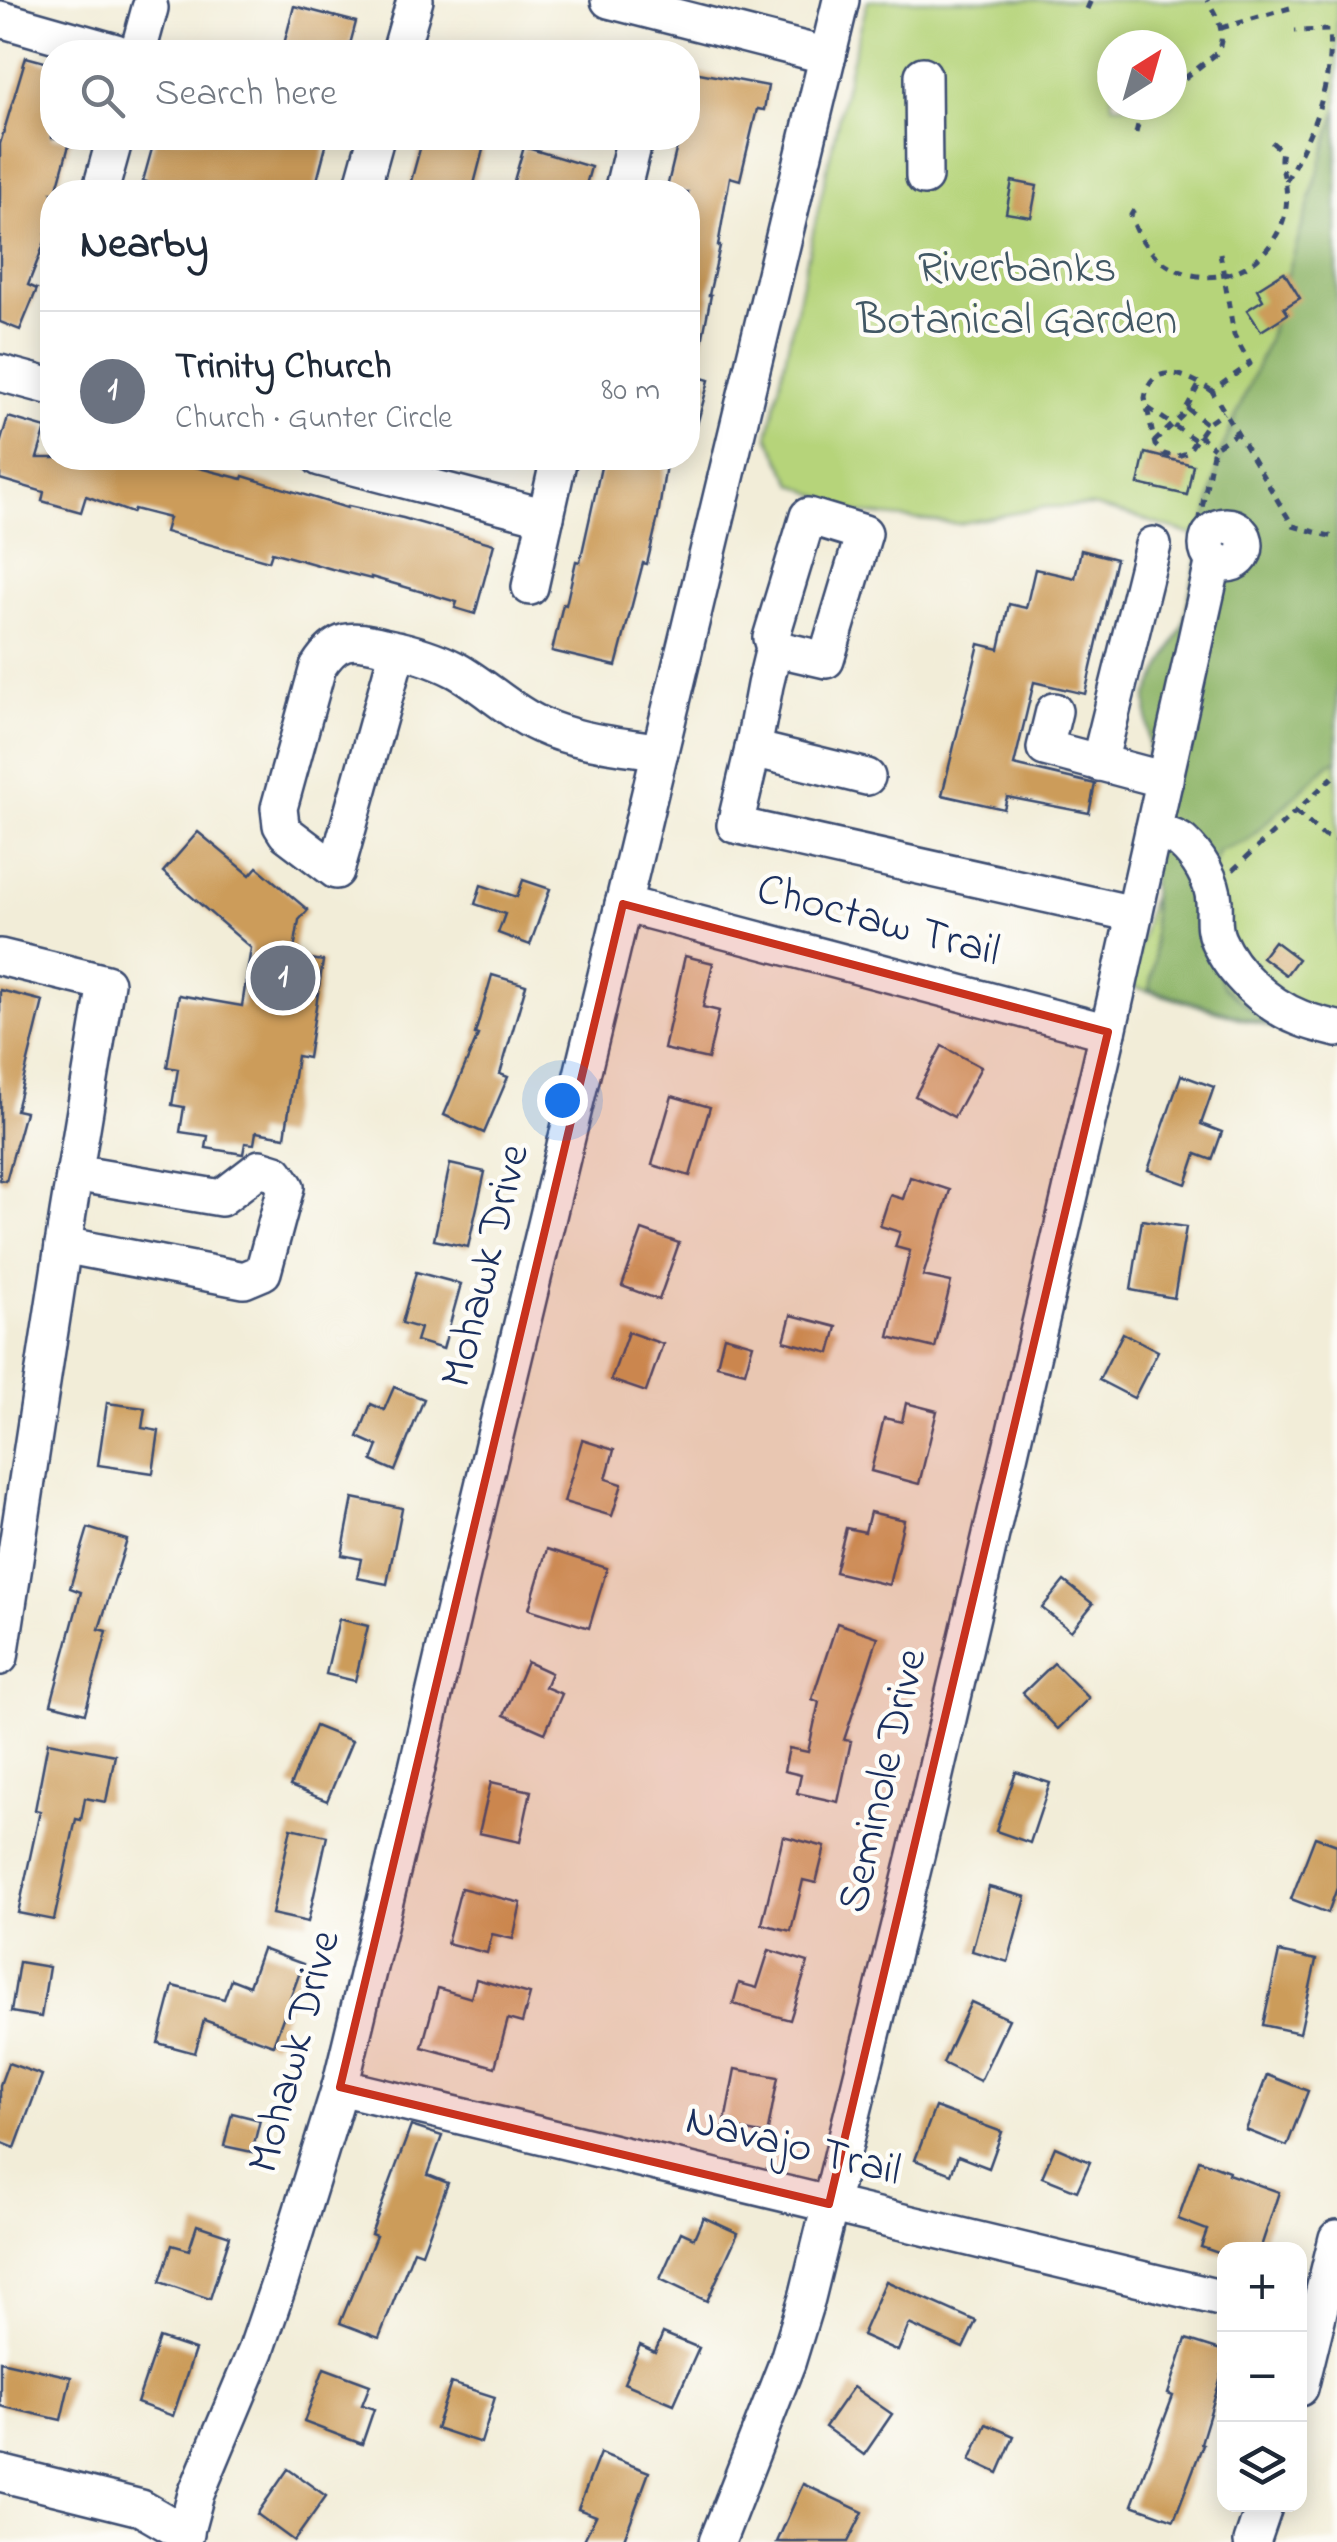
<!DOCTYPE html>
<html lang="en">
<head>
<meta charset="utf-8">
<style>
	:root { --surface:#fff; --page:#f6f6f7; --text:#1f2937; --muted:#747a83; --line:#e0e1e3; --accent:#c8321e }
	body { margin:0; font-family:"Indie Flower",sans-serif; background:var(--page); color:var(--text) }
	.controls { position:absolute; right:30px; bottom:30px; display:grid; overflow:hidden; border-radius:20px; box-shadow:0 5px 25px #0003 }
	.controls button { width:90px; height:90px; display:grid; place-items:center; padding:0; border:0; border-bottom:2px solid var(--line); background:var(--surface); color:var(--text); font:50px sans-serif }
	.compass { position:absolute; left:1097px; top:30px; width:90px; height:90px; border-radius:50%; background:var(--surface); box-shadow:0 5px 25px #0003; rotate:37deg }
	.you { position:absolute; left:562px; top:1100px; width:35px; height:35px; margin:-25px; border:8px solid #fff; border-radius:50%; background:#1a73e8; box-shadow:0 0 0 15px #1a73e833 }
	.badge { display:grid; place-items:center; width:65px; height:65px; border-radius:50%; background:var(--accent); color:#fff; font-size:32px; font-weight:700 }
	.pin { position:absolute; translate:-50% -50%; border:5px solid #fff; box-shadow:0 2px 10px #0006 }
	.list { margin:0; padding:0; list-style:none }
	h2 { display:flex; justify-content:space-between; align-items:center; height:130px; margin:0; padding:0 40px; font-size:42px }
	h2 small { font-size:32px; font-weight:400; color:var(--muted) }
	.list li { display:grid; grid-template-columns:65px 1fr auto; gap:30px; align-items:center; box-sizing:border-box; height:160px; padding:0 40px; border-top:2px solid var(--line) }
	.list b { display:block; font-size:38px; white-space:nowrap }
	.list p { margin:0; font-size:32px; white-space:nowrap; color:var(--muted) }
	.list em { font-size:32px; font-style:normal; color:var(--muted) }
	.icon { flex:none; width:55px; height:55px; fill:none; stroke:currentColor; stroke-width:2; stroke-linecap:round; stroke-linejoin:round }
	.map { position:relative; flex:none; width:1337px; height:2542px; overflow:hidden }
	.search { position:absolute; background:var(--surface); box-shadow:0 5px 25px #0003; left:40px; top:40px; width:660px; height:110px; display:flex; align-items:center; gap:25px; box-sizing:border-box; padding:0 35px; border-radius:40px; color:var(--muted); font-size:38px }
	.panel { position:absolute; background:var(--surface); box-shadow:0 5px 25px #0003; left:40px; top:180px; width:660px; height:290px; border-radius:40px }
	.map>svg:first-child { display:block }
</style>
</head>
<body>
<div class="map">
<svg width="1337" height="2542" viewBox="0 0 1337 2542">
	<rect width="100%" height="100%" fill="#fdfcf7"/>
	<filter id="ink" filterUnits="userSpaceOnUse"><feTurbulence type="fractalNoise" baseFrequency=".01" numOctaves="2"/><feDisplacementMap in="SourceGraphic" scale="20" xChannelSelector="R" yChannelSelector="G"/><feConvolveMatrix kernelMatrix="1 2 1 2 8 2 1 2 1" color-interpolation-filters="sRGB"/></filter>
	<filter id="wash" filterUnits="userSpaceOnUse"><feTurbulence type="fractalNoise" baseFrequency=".0048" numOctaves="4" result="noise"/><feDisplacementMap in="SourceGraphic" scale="40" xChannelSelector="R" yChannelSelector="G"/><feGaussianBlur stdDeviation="2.25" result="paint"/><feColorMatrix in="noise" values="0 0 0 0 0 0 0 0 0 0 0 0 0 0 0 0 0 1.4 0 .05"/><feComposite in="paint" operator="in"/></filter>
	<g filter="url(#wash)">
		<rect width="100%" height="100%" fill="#f2edd8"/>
		<!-- green -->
		<path fill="#b6d47a" stroke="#68826c" stroke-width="2.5" fill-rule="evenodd" d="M868,0H1337V1047L1130,986L1236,549L1139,518L1093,506L1046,507L958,524L857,513L793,484L768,436L849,70ZM1112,45H1172V105H1112Z"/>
		<!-- forest -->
		<polygon fill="#90b66a" stroke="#567264" stroke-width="2.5" points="1337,109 1337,760 1329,764 1247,841 1218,851 1200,928 1223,986 1255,1013 1337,1038 1337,1045 1149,989 1154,960 1147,697 1183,624 1221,452 1268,340"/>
		<g id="blocks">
			<!-- building -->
			<g fill="#cc9c5a">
				<polygon points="294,6 356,22 348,52 282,52"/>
				<polygon points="26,57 52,64 52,138 71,138 56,192 52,192 52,207 46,233 48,234 28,285 37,289 20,330 0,322 0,144"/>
				<polygon points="694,72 768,86 764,110 757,109 740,180 730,177 718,246 720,246 709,295 711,295 697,368 688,367 688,192 666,192 679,138 688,138 688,109"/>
				<polygon points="155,138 328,138 314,192 143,192 147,182 143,181"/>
				<polygon points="423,138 486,138 472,192 408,192"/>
				<polygon points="524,147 591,167 584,192 540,192 513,184"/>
				<polygon points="1012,181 1037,186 1031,217 1006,213"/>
				<polygon points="1284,272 1300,298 1284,308 1288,314 1261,331 1247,310 1263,300 1257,289"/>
				<polygon points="688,374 709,380 694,436 688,435"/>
				<polygon points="8,417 46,428 37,458 160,458 242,479 243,476 347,508 348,506 403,518 494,544 475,614 455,608 457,602 371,577 371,579 332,569 272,552 269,561 165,532 169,518 134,509 132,513 86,496 81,512 42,501 44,492 0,479 0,444"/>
				<polygon points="1145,453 1193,465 1187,495 1138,484"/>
				<polygon points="603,458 667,458 658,517 647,564 643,563 616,666 552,651 563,604 566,605 576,561 580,562"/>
				<polygon points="1081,550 1116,559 1085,694 1034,682 1014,765 1095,784 1089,813 1007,797 1004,809 942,795 979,644 999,649 1009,604 1026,608 1035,569 1075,578"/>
				<polygon points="198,832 250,875 257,867 308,910 299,920 293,956 323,961 308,1058 297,1056 285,1137 256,1132 254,1144 245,1143 243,1154 206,1148 208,1136 180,1132 184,1107 172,1105 178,1069 167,1067 179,995 242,1006 251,948 163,872"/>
				<polygon points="523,880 550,889 530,945 498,933 505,914 475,904 481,885 517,897"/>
				<polygon points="1274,941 1298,959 1286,975 1262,957"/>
				<polygon points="685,956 713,963 703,1007 719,1011 708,1059 664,1049"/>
				<polygon points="492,975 526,985 500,1074 508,1077 484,1133 444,1115 478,1035 475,1034"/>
				<polygon points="0,990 43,1001 16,1110 25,1112 6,1181 0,1180"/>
				<polygon points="942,1046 981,1067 954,1117 915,1096"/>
				<polygon points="1181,1075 1214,1087 1201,1124 1222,1132 1212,1160 1196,1154 1186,1184 1148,1170"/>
				<polygon points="672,1096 710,1107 690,1176 652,1165"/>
				<polygon points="450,1164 485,1172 468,1247 434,1240"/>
				<polygon points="910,1177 950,1190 923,1276 951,1282 935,1348 889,1337 910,1251 895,1247 900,1232 880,1226 890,1195 903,1199"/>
				<polygon points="1142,1220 1186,1227 1174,1298 1131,1290"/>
				<polygon points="642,1230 679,1243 659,1300 622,1286"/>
				<polygon points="416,1272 461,1284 443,1349 416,1341 420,1328 402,1323"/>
				<polygon points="791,1315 837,1327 830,1353 784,1341"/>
				<polygon points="628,1332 663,1344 646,1392 611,1380"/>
				<polygon points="1123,1333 1158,1351 1134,1398 1099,1380"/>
				<polygon points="724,1336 753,1344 745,1372 717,1365"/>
				<polygon points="394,1387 424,1399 395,1471 372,1461 378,1446 358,1437 371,1404 384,1410"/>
				<polygon points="107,1403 145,1408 142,1428 159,1431 153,1473 98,1465"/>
				<polygon points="906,1403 937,1411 919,1484 871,1471 884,1418 902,1422"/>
				<polygon points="582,1440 614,1450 606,1479 622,1484 612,1516 564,1502"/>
				<polygon points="353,1498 402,1508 387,1584 357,1578 361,1559 342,1555"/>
				<polygon points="870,1512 904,1520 889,1585 835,1572 846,1528 865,1532"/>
				<polygon points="88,1528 127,1540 99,1629 107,1631 85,1713 51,1704 81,1592 70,1588"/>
				<polygon points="547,1549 607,1568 589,1628 529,1609"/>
				<polygon points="1064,1581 1093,1604 1071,1631 1042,1608"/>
				<polygon points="339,1619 368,1626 355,1681 326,1674"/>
				<polygon points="837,1623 878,1637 844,1740 851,1741 838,1802 797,1793 801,1775 784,1771 789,1748 808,1752 819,1702 812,1699"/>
				<polygon points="527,1662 551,1673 545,1687 562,1694 545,1733 504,1715"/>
				<polygon points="1054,1663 1089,1698 1058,1729 1023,1693"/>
				<polygon points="315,1726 352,1741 327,1801 290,1786"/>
				<polygon points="48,1742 115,1755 106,1802 85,1798 81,1820 76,1819 54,1920 18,1913 40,1811 35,1810"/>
				<polygon points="1016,1772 1050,1783 1030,1843 996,1831"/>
				<polygon points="491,1782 531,1791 520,1842 479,1833"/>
				<polygon points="291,1828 327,1836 308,1922 272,1914"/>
				<polygon points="783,1836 825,1847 816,1883 803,1880 791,1931 762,1924"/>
				<polygon points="1315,1837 1337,1845 1337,1888 1328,1913 1291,1899"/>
				<polygon points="989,1887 1026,1897 1008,1962 972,1951"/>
				<polygon points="461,1888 521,1903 513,1939 492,1934 487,1953 447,1943"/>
				<polygon points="262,1949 303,1964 273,2045 204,2020 195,2053 158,2043 173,1986 224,1999 231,1979 249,1986"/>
				<polygon points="769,1950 808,1962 790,2020 733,2004 739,1983 757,1988"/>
				<polygon points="1279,1952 1316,1960 1300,2033 1263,2025"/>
				<polygon points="19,1962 49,1967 41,2017 11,2012"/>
				<polygon points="476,1979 530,1994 522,2023 508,2019 495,2067 422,2047 438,1988 471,1998"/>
				<polygon points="971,2002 1009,2019 980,2081 943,2063"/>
				<polygon points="8,2063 42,2075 15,2148 0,2142 0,2085"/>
				<polygon points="735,2069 778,2077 767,2135 724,2127"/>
				<polygon points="1267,2075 1308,2091 1287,2146 1246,2130"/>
				<polygon points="935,2107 1002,2132 989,2168 958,2156 951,2174 915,2160"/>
				<polygon points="232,2113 260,2120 252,2152 224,2146"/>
				<polygon points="411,2126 442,2136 428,2175 448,2183 422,2253 414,2250 379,2338 340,2323 376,2236 371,2234"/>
				<polygon points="1055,2147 1090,2162 1077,2191 1042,2177"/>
				<polygon points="1199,2160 1229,2171 1228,2174 1279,2192 1260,2250 1224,2250 1224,2255 1201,2247 1207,2230 1178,2219"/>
				<polygon points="703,2217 738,2233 707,2301 660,2279 681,2232 694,2238"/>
				<polygon points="197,2225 230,2236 210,2299 160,2282 172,2245 189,2250"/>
				<polygon points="886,2281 976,2321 963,2348 909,2324 898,2351 862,2335"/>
				<polygon points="663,2333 699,2348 674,2404 624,2383 640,2345 655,2352"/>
				<polygon points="159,2338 195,2350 173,2416 137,2403"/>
				<polygon points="1186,2339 1224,2351 1224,2367 1201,2443 1203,2444 1174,2520 1132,2505 1173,2396 1168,2394"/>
				<polygon points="0,2361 71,2377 61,2420 0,2406"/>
				<polygon points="324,2368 370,2385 362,2405 374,2409 362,2444 304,2422"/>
				<polygon points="451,2383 495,2397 481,2443 436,2428"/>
				<polygon points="853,2387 892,2414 864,2455 825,2427"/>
				<polygon points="986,2424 1014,2436 998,2473 970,2460"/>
				<polygon points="600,2453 649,2472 623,2542 583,2542 596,2516 578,2509"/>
				<polygon points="288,2469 326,2496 294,2541 257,2514"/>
				<polygon points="803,2484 863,2512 848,2542 777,2542"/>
			</g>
		</g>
	</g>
	<g filter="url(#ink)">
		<use href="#blocks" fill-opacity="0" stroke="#3b4c70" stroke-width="2.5"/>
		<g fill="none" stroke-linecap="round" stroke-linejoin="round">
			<defs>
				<g id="minor">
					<polyline points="609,0 828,56"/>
					<polyline points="0,19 116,52"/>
					<polyline points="138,52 150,8"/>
					<polyline points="400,52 415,0"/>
					<polyline points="923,75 924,177"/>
					<polyline points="100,192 115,138"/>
					<polyline points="361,192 376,138"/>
					<polyline points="622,192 635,138"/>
					<polyline points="0,373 52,387"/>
					<polyline points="320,458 546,517"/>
					<circle cx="1226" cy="545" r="19"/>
					<polyline points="530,587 559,458"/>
					<path d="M398,649L336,871L286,833L281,825L279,808L318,667C337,637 351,638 383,646C408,651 433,658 456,670C485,686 509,711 540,725C576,742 620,745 660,752"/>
					<polyline points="1054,711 1045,748 1165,780"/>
					<polyline points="753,749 765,685 774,648 826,660 864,533 808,516 771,638 774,648"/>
					<polyline points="1099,763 1153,545"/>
					<polyline points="867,777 753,749 735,825 1134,914"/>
					<path d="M1153,831C1163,834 1174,836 1182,842C1198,856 1213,880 1214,902C1215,915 1212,927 1218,940C1232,973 1267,1005 1300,1018C1312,1023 1325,1026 1337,1029"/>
					<polyline points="623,904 1108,1032"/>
					<polyline points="0,957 106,983 68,1213 0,1657"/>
					<polyline points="63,1245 244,1280 263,1272 286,1187 276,1173 260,1168 221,1198 74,1173"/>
					<polyline points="340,2087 1224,2299"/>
					<polyline points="1300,2388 1337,2238"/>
					<polyline points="0,2473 141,2508 186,2534"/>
					<polyline points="183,2542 196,2494 256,2351 280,2281 340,2087 409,1802 475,1519 841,0"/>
					<polyline points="717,2542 787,2363 807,2298 917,1852 1108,1032 1214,559"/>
					<polyline points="1252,2542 1265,2504"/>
				</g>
			</defs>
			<!-- minor casing -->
			<use href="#minor" stroke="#3b4c70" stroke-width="40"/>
			<!-- path -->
			<g stroke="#3b4c70" stroke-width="5" stroke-dasharray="8 8" stroke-linecap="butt">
				<polyline points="1087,9 1091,0"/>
				<polyline points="1221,28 1290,8"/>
				<path d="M1172,88L1216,54C1228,35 1218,18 1207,0"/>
				<polyline points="1136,133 1141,112 1148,105"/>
				<path d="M1286,181C1312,133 1333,87 1329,30L1295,31"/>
				<path d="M1134,210L1131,215C1152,290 1249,300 1281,226C1287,213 1288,195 1285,181C1283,169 1279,163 1282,151L1268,139"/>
				<polyline points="1220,253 1234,335 1250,364 1212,391 1293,526 1337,538"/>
				<path d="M1212,391C1190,376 1152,358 1145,398L1155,445L1164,454L1174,457L1187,453L1207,424L1224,412"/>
				<polyline points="1148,408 1195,440"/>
				<polyline points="1187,408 1207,424"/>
				<polyline points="1198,435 1214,448"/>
				<polyline points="1154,442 1182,416 1200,383"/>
				<polyline points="1196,538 1214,448 1237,433"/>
				<polyline points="1296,812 1324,836 1337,840"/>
				<polyline points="1233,870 1337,773"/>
			</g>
			<!-- minor -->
			<use href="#minor" stroke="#fff" stroke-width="35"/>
		</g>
	</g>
	<!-- marked area -->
	<path fill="#c8321e" fill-opacity="0.2" stroke="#c8321e" stroke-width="8" stroke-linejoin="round" d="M623,904L1108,1032L829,2204L340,2087Z"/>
	<g text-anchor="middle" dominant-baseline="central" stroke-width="9" stroke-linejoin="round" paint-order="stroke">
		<!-- park labels -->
		<g font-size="45" fill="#425865" stroke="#fdfcf7">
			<text x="1017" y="270">Riverbanks<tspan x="1017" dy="52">Botanical Garden</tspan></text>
		</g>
		<!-- street labels -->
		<g font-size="45" fill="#1b2f5e" stroke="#fdfcf7">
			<text transform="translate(878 922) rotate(15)">Choctaw Trail</text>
			<text transform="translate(487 1266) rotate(-76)">Mohawk Drive</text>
			<text transform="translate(884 1781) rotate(-77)">Seminole Drive</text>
			<text transform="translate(296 2052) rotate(-75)">Mohawk Drive</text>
			<text transform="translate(793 2147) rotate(14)">Navajo Trail</text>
		</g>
	</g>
</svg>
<div class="controls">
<button>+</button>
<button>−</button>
<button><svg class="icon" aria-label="layers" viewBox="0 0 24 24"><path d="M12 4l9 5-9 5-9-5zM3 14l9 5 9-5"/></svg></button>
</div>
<svg class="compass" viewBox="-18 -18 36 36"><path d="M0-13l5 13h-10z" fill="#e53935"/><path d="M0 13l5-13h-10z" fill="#747a83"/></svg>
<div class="you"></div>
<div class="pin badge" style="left:283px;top:978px;background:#6b7280">1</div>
<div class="search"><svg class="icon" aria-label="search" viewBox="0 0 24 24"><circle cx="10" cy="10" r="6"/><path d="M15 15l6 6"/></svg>Search here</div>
<section class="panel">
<h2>Nearby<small></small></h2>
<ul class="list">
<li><span class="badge" style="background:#6b7280">1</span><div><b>Trinity Church</b><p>Church · Gunter Circle</p></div><em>80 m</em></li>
</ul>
</section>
</div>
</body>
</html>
